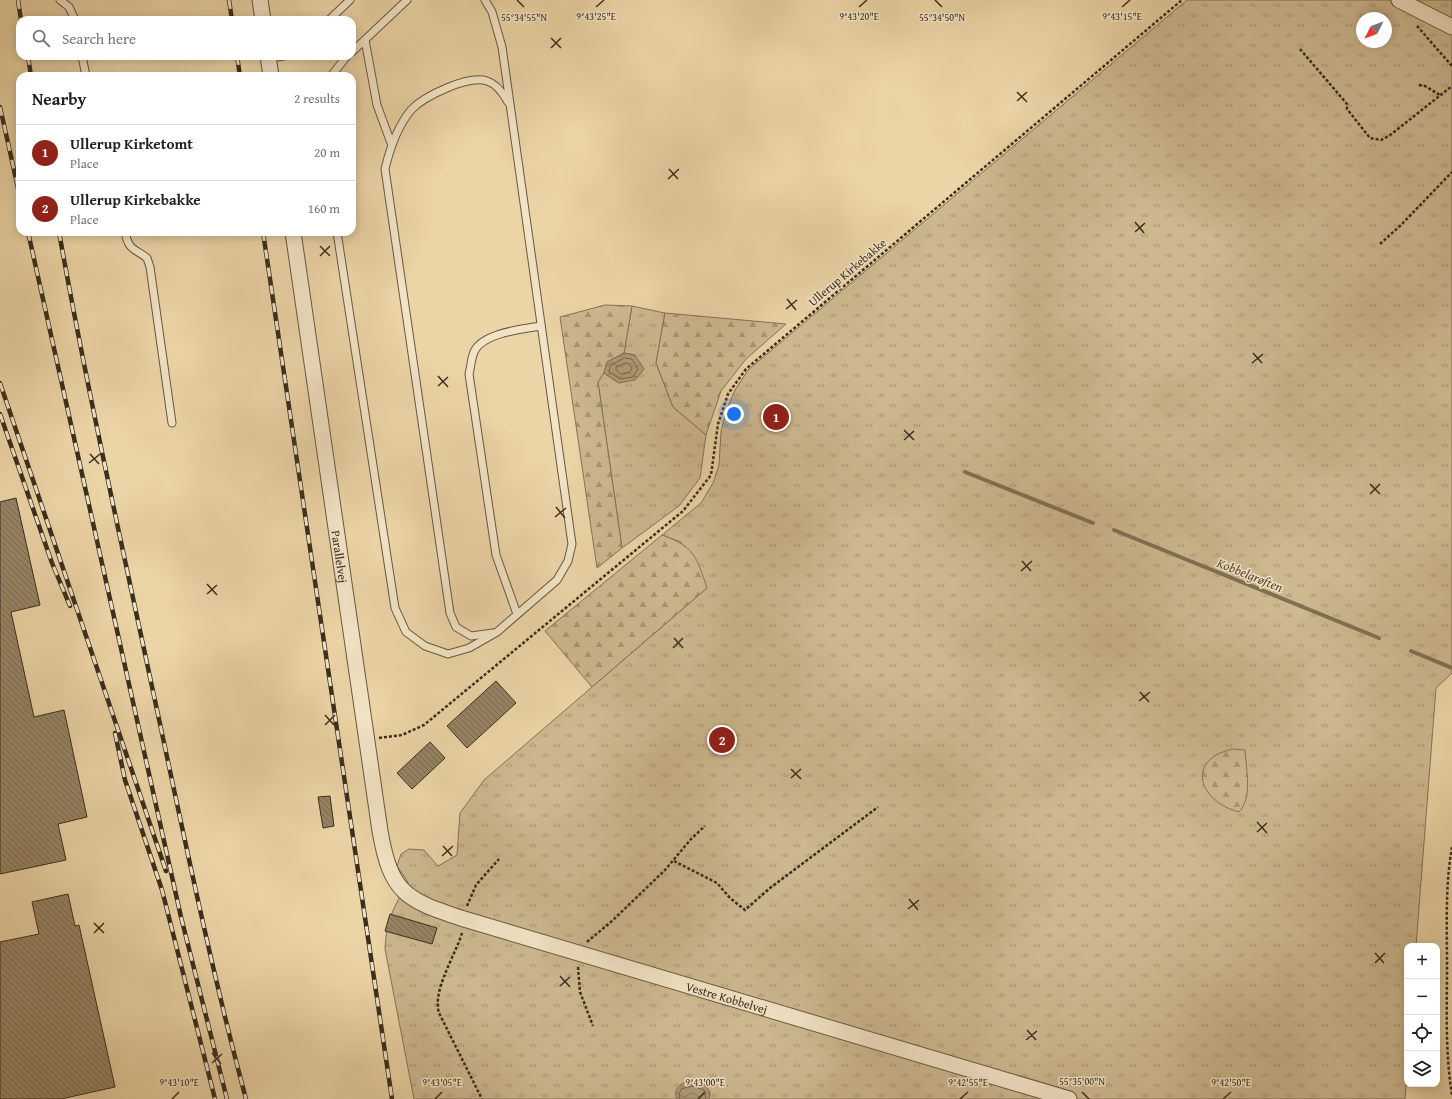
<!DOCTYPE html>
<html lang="en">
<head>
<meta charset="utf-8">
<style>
	:root { --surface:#fff; --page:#f6f6f6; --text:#202124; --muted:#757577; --line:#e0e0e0; --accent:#8f2418 }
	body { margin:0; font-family:"Gentium Book Plus",serif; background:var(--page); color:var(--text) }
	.controls { position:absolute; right:12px; bottom:12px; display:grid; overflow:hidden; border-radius:8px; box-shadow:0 2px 10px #0003 }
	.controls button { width:36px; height:36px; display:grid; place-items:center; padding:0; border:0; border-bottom:1px solid var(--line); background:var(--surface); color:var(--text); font:20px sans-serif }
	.compass { position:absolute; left:1356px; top:12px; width:36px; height:36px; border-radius:50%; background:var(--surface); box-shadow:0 2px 10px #0003; rotate:228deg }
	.you { position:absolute; left:734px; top:414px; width:14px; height:14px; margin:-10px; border:3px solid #fff; border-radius:50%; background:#1a73e8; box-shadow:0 0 0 6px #1a73e833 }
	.badge { display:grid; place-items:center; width:26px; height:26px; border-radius:50%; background:var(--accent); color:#fff; font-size:13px; font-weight:700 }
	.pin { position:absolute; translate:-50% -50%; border:2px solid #fff; box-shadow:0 1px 4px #0006 }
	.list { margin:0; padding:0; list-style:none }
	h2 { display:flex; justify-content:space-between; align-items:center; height:52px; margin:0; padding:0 16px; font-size:17px }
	h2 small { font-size:13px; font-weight:400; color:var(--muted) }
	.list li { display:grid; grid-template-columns:26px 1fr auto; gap:12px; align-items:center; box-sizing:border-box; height:56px; padding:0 16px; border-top:1px solid var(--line) }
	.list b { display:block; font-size:15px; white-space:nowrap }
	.list p { margin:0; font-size:13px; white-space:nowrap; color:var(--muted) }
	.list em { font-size:13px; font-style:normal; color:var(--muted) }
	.icon { flex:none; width:22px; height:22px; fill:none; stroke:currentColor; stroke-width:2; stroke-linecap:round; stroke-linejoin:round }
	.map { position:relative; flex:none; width:1452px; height:1099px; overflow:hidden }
	.search { position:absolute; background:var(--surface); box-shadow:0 2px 10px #0003; left:16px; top:16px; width:340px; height:44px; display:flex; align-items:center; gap:10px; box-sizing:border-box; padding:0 14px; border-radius:12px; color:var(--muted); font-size:15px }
	.panel { position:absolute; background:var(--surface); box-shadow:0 2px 10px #0003; left:16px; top:72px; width:340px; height:164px; border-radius:12px }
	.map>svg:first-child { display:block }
</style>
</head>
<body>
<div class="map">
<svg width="1452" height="1099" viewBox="0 0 1452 1099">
	<defs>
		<pattern id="grass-tufts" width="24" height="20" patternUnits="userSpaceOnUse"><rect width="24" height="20" fill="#cdb88f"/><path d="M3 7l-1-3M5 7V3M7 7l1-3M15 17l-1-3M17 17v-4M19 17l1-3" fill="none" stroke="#a79674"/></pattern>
		<pattern id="forest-firs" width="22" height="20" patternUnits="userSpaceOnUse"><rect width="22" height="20" fill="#cdb88f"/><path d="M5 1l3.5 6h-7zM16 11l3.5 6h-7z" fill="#a79674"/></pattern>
		<pattern id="water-waves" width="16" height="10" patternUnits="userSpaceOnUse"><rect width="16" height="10" fill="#af9c77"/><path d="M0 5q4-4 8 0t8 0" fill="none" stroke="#8f8061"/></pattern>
		<pattern id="building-back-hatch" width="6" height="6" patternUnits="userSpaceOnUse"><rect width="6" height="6" fill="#968464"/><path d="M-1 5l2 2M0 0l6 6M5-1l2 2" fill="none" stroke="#7b6c52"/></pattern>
	</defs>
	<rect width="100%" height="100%" fill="#ebd4a6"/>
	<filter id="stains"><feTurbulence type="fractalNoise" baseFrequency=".005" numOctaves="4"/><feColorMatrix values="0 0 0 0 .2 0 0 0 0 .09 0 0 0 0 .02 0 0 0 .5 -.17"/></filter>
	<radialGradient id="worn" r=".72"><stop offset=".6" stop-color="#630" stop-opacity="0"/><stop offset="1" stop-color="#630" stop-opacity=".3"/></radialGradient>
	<!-- grass -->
	<g fill="url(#grass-tufts)" stroke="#847356" fill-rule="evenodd">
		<path d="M1187,0H1452V673L1436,688L1416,946H1407V1072L1405,1099H414L385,949C386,920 394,907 408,882L397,866L401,854L409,849L424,850L438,866L457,855L460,813L484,780L707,588L681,542L662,535L701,503L713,483L719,465L721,432L726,411L735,390L748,370ZM1362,18H1386V42H1362Z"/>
		<polygon points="632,306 665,313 656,363 673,407 706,435 700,478 679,506 622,548 598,382 604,373 619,383 635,355 624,353"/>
	</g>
	<!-- forest -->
	<g fill="url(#forest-firs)" stroke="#847356">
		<polygon points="605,305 632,306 624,353 607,362 604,373 598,382 622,548 597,568 560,317"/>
		<polygon points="665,313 786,324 746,359 721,391 706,435 673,407 656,363"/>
		<path d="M662,535C695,547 696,556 707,588L592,687L545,631Z"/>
		<path d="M1232,749L1245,750C1246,770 1253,797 1239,812C1200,802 1184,761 1232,749Z"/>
	</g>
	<!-- water -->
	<g fill="url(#water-waves)" stroke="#807053">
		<polygon points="624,353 635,355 644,369 635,380 619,383 604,373 607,362"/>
		<path d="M686,1082L704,1084L710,1092L709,1099H677C673,1091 678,1085 686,1082Z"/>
	</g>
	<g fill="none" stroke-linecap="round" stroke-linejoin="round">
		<!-- shore -->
		<g stroke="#74654a" stroke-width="1">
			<polygon points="625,358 632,359 638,369 633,377 620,379 609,372 610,366"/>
			<polygon points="626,363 629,364 632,368 630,372 621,374 616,370 616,367"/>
			<polyline points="680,1099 679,1094 681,1089 692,1086 704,1090 706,1099"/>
		</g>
		<!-- stream -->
		<g stroke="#807053" stroke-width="4">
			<polyline points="965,472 1093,523"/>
			<polyline points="1114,530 1379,638"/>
			<polyline points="1411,651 1452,668"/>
		</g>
	</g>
	<!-- building -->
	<g fill="url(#building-back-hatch)" stroke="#3a2e1d">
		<polygon points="16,498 40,605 11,612 34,717 64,710 87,817 58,824 66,860 0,874 0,502"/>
		<polygon points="496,681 516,703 467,748 447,726"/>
		<polygon points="430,742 445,758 412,789 397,773"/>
		<polygon points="330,796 334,826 323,828 318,797"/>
		<polygon points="68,894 75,926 79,925 115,1087 61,1099 0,1099 0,942 39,934 32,902"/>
		<polygon points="390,914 437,928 432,944 385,931"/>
	</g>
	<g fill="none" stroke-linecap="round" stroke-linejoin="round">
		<defs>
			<g id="service">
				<polyline points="60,0 69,7 75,20"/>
				<polyline points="329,20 350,0"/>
				<polyline points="365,40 377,105 391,143"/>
				<polyline points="352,52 407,0"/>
				<polyline points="82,56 86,76"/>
				<polyline points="268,58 284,56"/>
				<polyline points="331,76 347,56"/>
				<path d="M125,232C129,251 134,248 147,258L150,267L172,423"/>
				<polyline points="337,232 395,608 406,632 425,646 448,654 469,648 497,632 557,580 568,561 572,544 502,47 492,12 485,0"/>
				<path d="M517,614L496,555L469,374C471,367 471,359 474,352C482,333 523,329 541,326"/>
				<path d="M493,633L471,636L456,627L450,613L385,169C390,148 397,127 411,110C424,96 468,75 487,81C497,84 503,93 508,102"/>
			</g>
			<g id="minor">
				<polyline points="260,0 263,20"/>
				<polyline points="1399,0 1452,27"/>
				<polyline points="268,56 271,76"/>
				<path id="s1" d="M293,232L380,831C391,894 406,900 464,919L1069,1099"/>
			</g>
		</defs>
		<!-- service casing -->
		<use href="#service" stroke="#66583f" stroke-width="9"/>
		<!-- minor casing -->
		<use href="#minor" stroke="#66583f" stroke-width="17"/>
		<!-- path -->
		<g stroke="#3a2e1d" stroke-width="2.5" stroke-dasharray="3 2" stroke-linecap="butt">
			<polyline points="1417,26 1452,66"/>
			<polyline points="1300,49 1347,104 1347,109 1370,138 1381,140 1389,136 1452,86"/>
			<polyline points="1419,85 1425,86 1440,95"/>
			<polyline points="1380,244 1401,225 1452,172"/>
			<polyline points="379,738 402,735 424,725 683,511 711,475 718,424 728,394 746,369 1182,0"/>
			<path d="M1452,847C1445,886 1447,926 1447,966C1447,1009 1445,1052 1452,1095"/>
			<polyline points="674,861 717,883 730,898 745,910 770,888 878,807"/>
			<polyline points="467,906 476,885 499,859"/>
			<path d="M462,933C455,956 432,991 439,1013L482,1099"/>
			<polyline points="587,942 612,921 665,870 691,839 705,826"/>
			<polyline points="578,967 580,992 593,1026"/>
		</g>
		<!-- service -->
		<use href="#service" stroke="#f2e3c5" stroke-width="7"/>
		<!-- minor -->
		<use href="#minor" stroke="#f2e3c5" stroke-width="15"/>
		<defs>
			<g id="rail">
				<polyline points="18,0 21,20"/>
				<polyline points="229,0 232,20"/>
				<polyline points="28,56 31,76"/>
				<polyline points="237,56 240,76"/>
				<polyline points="0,107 20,197"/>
				<polyline points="28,232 181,917 227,1099"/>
				<path d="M59,232C86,383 119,532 151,682C181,821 209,961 246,1099"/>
				<polyline points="263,232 392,1099"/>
				<polyline points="0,383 166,871"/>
				<polyline points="0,414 52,563 70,606"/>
				<polyline points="115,733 125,780 162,890 215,1099"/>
			</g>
		</defs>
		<!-- rail casing -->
		<use href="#rail" stroke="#3a2e1d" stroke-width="4.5"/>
		<!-- rail -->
		<use href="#rail" stroke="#f2e3c5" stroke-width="3" stroke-dasharray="9" stroke-linecap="butt"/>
	</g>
	<!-- ticks -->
	<path fill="none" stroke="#3a2e1d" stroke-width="1.5" d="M517,0L524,7M935,0L942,7M596,7L604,0M859,7L867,0M1122,7L1130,0M551,38L561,48M551,48L561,38M1017,92L1027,102M1017,101L1027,92M669,169L678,179M668,179L679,169M1135,222L1144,233M1135,232L1145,223M320,246L330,256M320,256L330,246M787,299L796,310M786,309L797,300M1253,353L1262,363M1252,363L1263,354M438,376L448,387M438,386L448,377M904,430L914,440M904,440L914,431M90,454L99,464M89,463L100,454M1370,484L1380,494M1370,494L1380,484M556,507L565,518M555,517L566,508M1022,561L1031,571M1021,571L1032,561M207,584L217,595M207,594L217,585M674,638L683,648M673,648L683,638M1140,692L1149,702M1139,701L1150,692M325,715L334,725M325,725L335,715M791,769L801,779M791,778L801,769M1257,822L1267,833M1257,832L1267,823M443,846L452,856M442,856L453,846M909,899L918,910M908,909L919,900M94,923L104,933M94,933L104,923M1375,953L1384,963M1375,963L1385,953M560,976L570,987M560,986L570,977M1027,1030L1036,1040M1026,1040L1037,1031M212,1053L221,1064M212,1063L222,1054M1082,1092L1089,1099M172,1099L179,1092M435,1099L442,1092M698,1099L705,1092M960,1099L968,1092M1223,1099L1231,1092"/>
	<g text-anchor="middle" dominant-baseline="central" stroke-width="3" stroke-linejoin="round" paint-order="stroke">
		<!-- street labels -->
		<g font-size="12" fill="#3a2e1d" stroke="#f2e3c5">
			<text transform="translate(847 272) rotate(-40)">Ullerup Kirkebakke</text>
			<text stroke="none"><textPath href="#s1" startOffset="328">Parallelvej</textPath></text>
			<text stroke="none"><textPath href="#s1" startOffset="1012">Vestre Kobbelvej</textPath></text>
		</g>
		<!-- water labels -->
		<g font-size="13" font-style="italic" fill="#574a34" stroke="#f2e3c5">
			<text transform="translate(1250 575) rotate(22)">Kobbelgrøften</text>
		</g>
	</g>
	<g font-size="10" text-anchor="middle" fill="#3a2e1d" stroke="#f2e3c5" stroke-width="3" stroke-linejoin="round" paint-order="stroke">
		<text x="596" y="20">9°43'25"E</text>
		<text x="859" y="20">9°43'20"E</text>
		<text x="1122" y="20">9°43'15"E</text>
		<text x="524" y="21">55°34'55"N</text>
		<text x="942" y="21">55°34'50"N</text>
		<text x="1082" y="1085">55°35'00"N</text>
		<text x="179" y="1086">9°43'10"E</text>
		<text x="442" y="1086">9°43'05"E</text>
		<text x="705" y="1086">9°43'00"E</text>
		<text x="968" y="1086">9°42'55"E</text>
		<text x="1231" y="1086">9°42'50"E</text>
	</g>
	<rect width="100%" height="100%" filter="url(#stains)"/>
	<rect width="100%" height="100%" fill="url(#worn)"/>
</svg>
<div class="controls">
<button>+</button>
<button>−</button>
<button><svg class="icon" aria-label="locate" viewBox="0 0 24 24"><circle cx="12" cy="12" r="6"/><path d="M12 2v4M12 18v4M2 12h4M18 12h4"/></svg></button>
<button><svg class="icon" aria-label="layers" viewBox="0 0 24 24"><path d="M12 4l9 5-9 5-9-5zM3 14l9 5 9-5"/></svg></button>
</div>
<svg class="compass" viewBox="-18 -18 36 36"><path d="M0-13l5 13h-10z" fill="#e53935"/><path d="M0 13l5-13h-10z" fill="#757577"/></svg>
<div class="you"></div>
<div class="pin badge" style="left:776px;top:417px">1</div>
<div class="pin badge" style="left:722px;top:740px">2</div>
<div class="search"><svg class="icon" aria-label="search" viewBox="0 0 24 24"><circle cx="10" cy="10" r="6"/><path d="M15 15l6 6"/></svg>Search here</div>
<section class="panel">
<h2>Nearby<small>2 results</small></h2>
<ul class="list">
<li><span class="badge">1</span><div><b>Ullerup Kirketomt</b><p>Place</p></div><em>20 m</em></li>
<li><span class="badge">2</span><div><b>Ullerup Kirkebakke</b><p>Place</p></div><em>160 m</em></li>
</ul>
</section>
</div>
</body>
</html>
